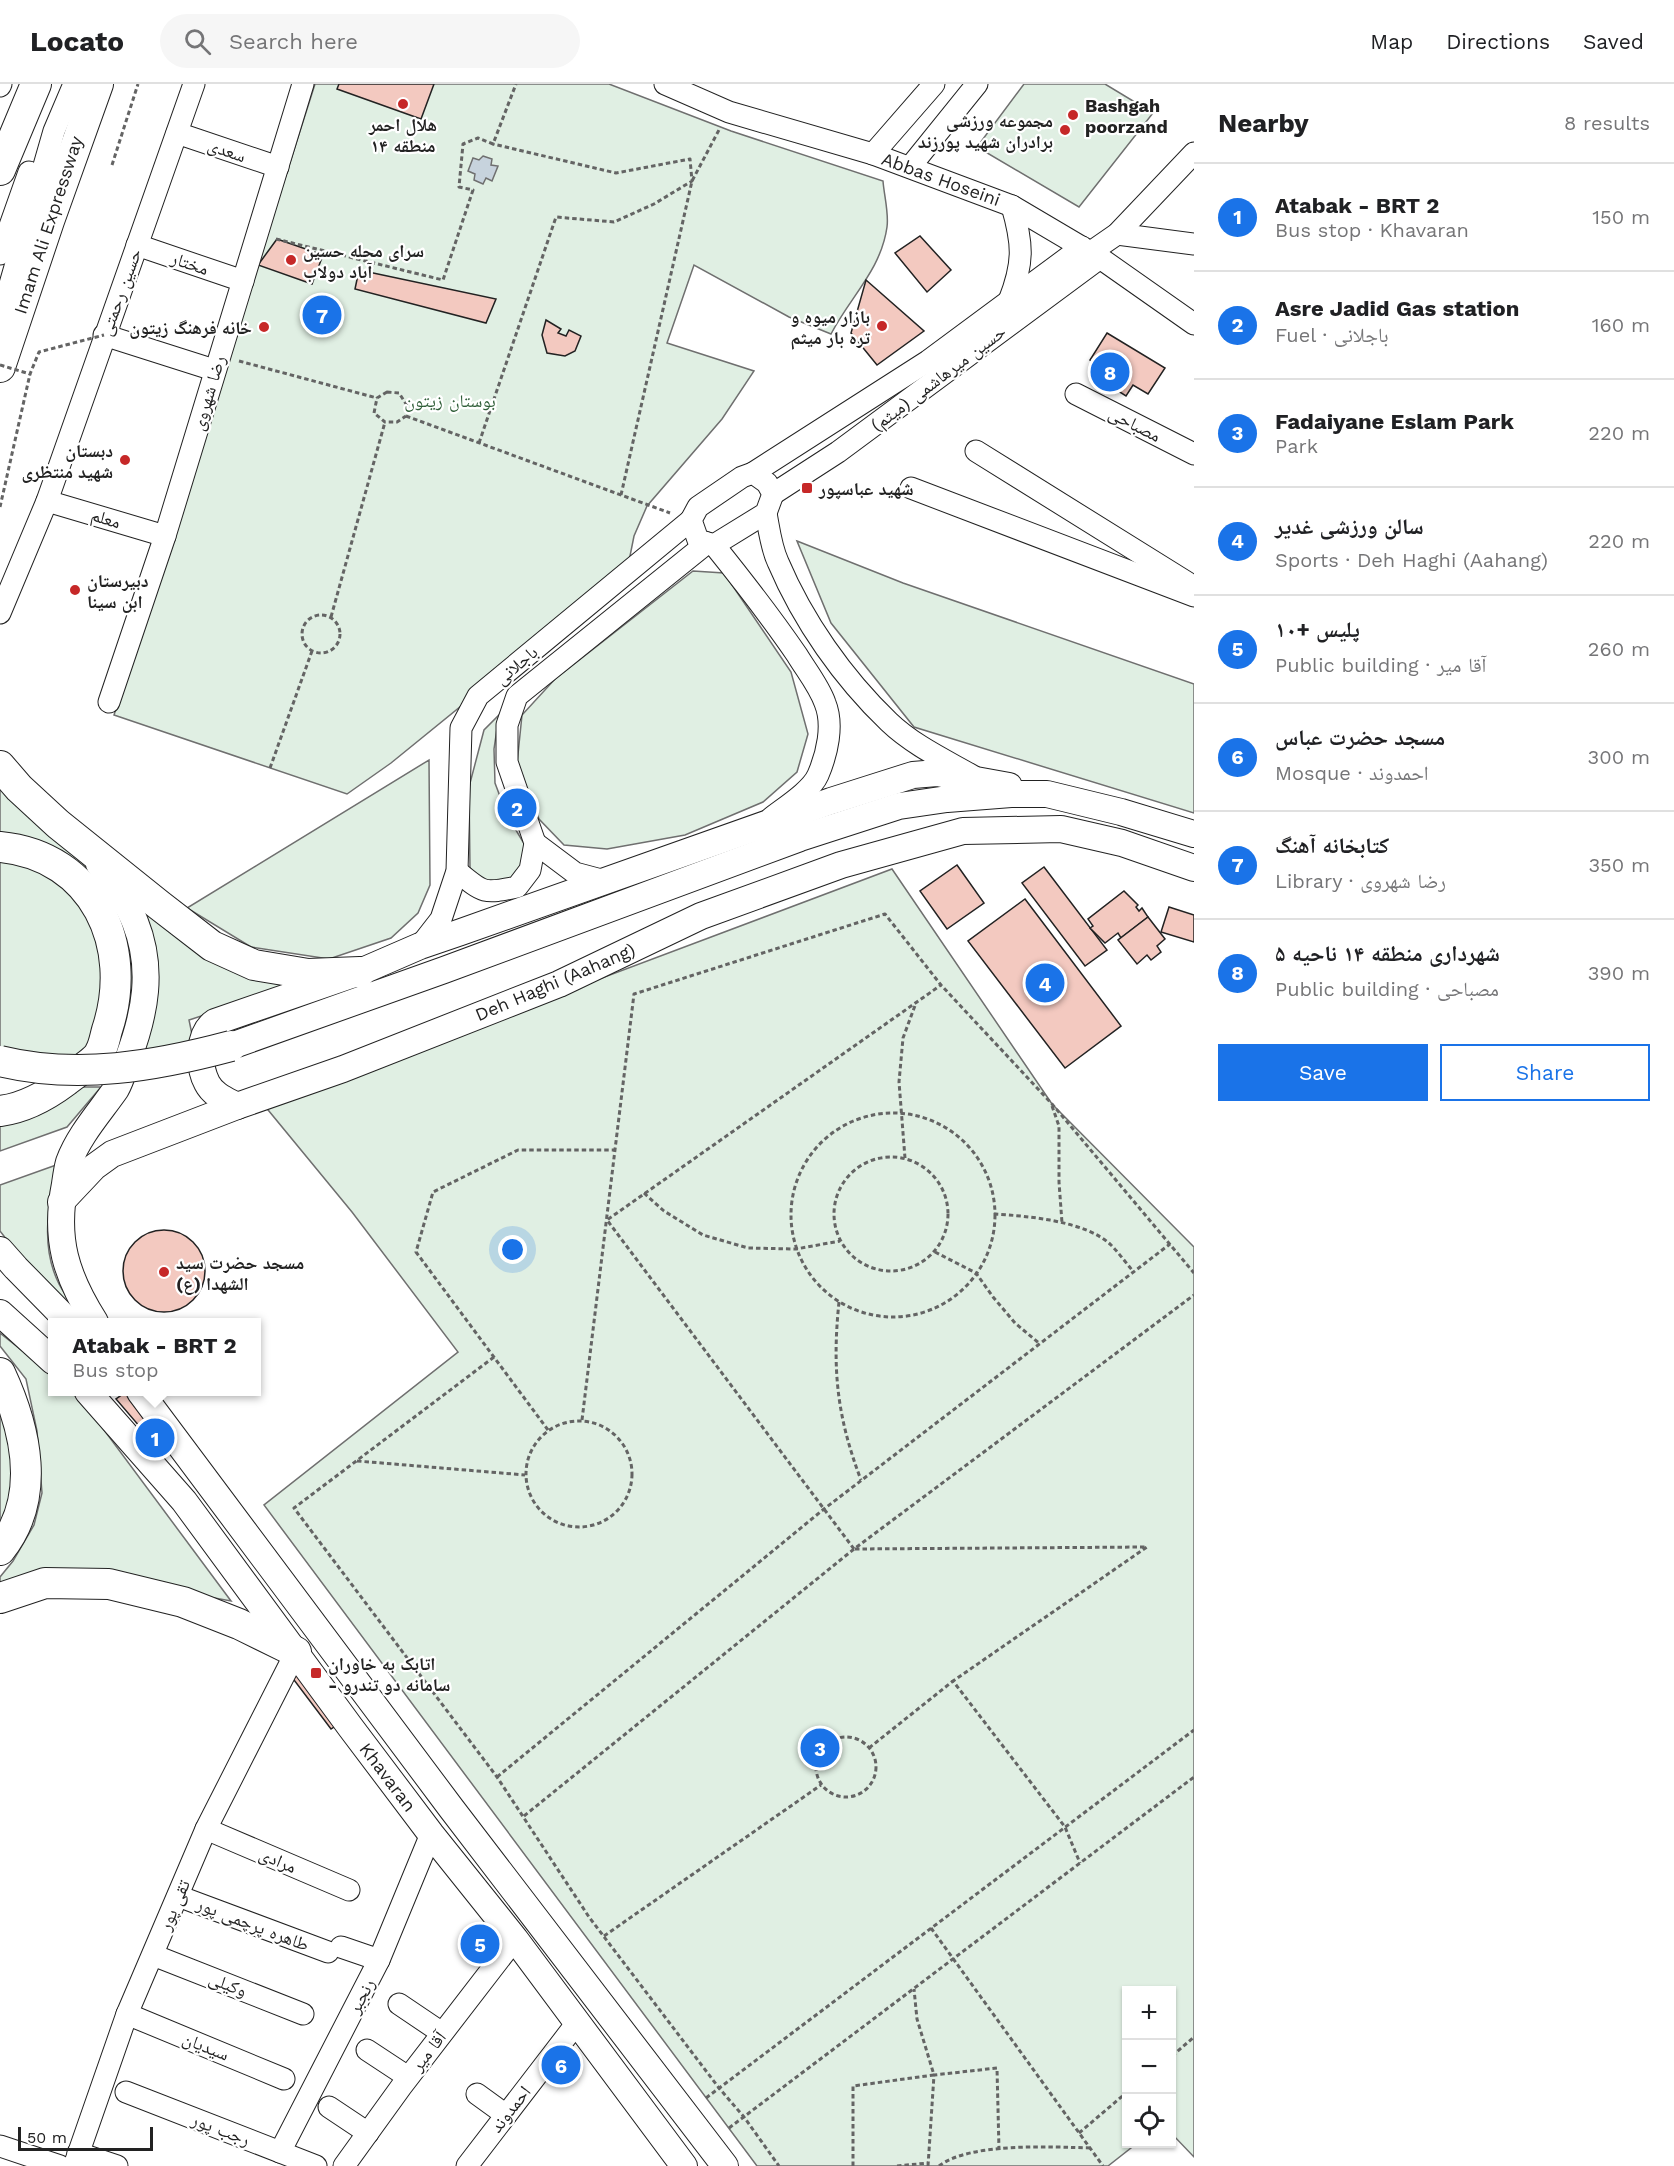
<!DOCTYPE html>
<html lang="en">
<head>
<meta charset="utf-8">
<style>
	:root { --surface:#fff; --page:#f6f6f6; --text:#202124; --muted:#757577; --line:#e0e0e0; --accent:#1a73e8 }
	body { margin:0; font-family:"Work Sans","Noto Naskh Arabic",sans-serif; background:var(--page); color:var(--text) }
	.controls { position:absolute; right:18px; bottom:18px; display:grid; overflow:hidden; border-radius:0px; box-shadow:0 2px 4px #0004 }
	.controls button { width:54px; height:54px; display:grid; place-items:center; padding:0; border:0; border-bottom:2px solid var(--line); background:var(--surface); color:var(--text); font:30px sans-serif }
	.scale { position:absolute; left:18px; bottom:15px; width:135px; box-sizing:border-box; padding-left:6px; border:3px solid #222; border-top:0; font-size:16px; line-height:21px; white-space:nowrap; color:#222; -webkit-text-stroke:4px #fff; paint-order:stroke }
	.you { position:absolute; left:513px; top:1166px; width:21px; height:21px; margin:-15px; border:4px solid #fff; border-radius:50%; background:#1a73e8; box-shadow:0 0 0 9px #1a73e833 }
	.badge { display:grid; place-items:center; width:39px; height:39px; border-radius:50%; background:var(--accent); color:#fff; font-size:20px; font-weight:700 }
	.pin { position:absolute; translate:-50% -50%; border:3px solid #fff; box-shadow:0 2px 6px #0006 }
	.popup { position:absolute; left:48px; top:1234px; width:213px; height:78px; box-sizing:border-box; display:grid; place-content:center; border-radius:0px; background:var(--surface); filter:drop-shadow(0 2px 4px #0005); font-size:20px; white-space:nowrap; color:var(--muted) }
	.popup b { font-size:22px; color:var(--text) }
	.popup::after { content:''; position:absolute; left:50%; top:100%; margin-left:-12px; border:12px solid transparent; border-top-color:var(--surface) }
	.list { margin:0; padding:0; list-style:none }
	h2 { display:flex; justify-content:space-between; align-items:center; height:78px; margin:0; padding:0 24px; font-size:26px }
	h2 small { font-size:20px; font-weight:400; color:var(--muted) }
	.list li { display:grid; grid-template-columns:39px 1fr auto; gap:18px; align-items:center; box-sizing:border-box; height:108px; padding:0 24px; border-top:2px solid var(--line) }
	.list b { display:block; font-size:22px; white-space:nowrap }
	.list p { margin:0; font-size:20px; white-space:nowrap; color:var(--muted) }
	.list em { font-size:20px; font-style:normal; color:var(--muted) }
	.actions { display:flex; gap:12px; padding:18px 24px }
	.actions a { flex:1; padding:14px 0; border:2px solid var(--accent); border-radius:0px; text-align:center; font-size:21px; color:var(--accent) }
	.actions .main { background:var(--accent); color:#fff }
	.icon { flex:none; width:33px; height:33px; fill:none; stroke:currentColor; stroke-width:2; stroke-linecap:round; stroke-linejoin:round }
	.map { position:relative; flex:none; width:1194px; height:2082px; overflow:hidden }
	header { display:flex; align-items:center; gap:36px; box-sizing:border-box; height:84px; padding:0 30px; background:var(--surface); border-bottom:2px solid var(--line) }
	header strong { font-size:28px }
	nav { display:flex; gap:33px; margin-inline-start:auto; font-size:21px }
	.search { width:420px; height:54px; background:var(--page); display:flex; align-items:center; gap:15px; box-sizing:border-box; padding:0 21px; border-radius:33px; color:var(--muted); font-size:22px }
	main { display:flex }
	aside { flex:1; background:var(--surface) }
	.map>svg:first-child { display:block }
</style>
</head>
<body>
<header>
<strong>Locato</strong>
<div class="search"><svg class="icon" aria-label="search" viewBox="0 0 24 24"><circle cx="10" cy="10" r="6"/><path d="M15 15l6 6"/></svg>Search here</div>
<nav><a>Map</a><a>Directions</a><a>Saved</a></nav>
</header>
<main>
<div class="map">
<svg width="1194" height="2082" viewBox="0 0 1194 2082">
	<rect width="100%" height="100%" fill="#fff"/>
	<!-- green -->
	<g fill="#e0efe3" stroke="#6f6f6f" stroke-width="1.5">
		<path d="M315,0H609L731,47L883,97C884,111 889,129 887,143C881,186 850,213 831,250L789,233L694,181L667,259L754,287L722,335L647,422L634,452L627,487L391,679L347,710L114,631Z"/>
		<polygon points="1024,0 1105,0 1153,29 1079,123 977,63"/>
		<polygon points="797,457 903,499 1194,600 1194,729 914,643 831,539"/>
		<polygon points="693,487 724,489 791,588 808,650 797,688 763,718 685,751 607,765 564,761 539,735 517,680 522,631 555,595"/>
		<polygon points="499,631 494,665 495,699 507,731 523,758 538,769 521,797 483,798 470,784 469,703 484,646"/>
		<polygon points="429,676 430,801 418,829 391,854 329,875 251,863 187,824"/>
		<polygon points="0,698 101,796 126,841 136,902 119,973 104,974 109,829 0,757"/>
		<polygon points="0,772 24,775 78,811 109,887 88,975 0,965"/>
		<polygon points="892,785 1052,1020 1194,1163 1194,2073 1172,2050 1172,1906 1126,1906 1126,2060 1136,2060 1108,2082 757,2082 264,1421 458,1268 352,1128 264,1021"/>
		<polygon points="120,798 302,899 189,936 194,960 139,970 149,937"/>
		<polygon points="73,1003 101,1003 67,1043 0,1067 0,1034"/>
		<path d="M59,1080C48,1119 40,1162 59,1200C66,1214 77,1226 86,1238L20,1173L0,1147V1101Z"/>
		<polygon points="0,1249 53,1291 53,1308 71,1308 87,1323 231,1517 187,1509 0,1506 0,1493 13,1477 34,1441 42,1409 37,1347 26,1295 0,1262"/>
		<polygon points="0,1308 19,1372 0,1458"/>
	</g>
	<!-- water -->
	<polygon fill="#c7d3dd" stroke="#6f6f6f" stroke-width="1.5" points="483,72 492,75 491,81 498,82 492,97 486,94 483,100 474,96 475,90 468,87 473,74 479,76"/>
	<!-- building -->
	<g fill="#f3c9c0" stroke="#222" stroke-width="1.5">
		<polygon points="339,0 434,0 421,35 337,5"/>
		<polygon points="920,152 951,186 927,208 895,169"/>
		<polygon points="277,155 323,171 312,200 258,181"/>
		<polygon points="359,186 496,215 486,239 355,205"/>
		<polygon points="866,196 924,247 877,281 851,249"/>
		<polygon points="546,236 561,245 558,249 566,252 569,246 581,252 575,267 565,272 547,269 542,251"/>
		<polygon points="1107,249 1165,284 1148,310 1133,301 1126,312 1104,298 1110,288 1090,276"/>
		<polygon points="957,781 984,819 947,845 920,807"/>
		<polygon points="1044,783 1107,866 1085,882 1022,799"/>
		<polygon points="1124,807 1138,821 1136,823 1139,827 1142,824 1148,833 1121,854 1118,849 1105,859 1090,844 1093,842 1088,835"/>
		<polygon points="1025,815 1121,942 1065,984 968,857"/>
		<polygon points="1169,823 1194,831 1194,858 1161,848"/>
		<polygon points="1148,833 1165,855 1157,862 1161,868 1151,876 1147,871 1137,880 1118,856"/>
		<circle cx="164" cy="1187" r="41"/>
		<polygon points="126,1308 169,1353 158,1364 116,1315"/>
		<polygon points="299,1586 340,1639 331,1645 291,1592"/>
	</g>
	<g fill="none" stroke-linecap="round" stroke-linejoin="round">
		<defs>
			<g id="minor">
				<polyline points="665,0 729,28 873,70 1012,122 1100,174 1194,240"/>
				<polyline points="0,2 1,0"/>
				<polyline points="177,49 278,83"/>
				<polyline points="873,70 934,0"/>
				<polyline points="910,83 977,0"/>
				<polyline points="1117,150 1194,160"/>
				<polyline points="137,161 243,197"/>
				<polyline points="1091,168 1117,150 1194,69"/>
				<polyline points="0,170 29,88"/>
				<path d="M1009,217C1024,179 1023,160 1012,122"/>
				<polyline points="0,235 54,47 74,0"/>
				<polyline points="104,251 214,286"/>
				<polyline points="1076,310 1194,370"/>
				<polyline points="976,367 1188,499"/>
				<polyline points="753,389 928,277 1082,163"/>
				<polygon points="753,389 767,399 773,410 766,429 714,461 698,456 691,436 698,423 742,393"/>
				<polyline points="911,404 1194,512"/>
				<polyline points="773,410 838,368 1100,174"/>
				<polyline points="47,417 165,452"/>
				<path d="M766,429C769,445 771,463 778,478C803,537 843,594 889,638C913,661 945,676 973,692"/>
				<path d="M714,461C743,497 771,533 797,571C806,586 819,602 825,619C834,641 827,670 818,691C811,707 785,723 771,734"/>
				<polyline points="0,529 47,417 194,0"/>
				<polyline points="109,618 165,452 303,0"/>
				<polyline points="535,759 575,789 605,797"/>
				<path d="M457,787C483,809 483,810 517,803L530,786L535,759L507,678V641L517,612L707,459"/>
				<polyline points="420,862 441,835 457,787 461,644 478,612 691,436"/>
				<polyline points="206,1745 349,1806"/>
				<polyline points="178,1812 328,1868"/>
				<polyline points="341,1863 379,1876"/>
				<polyline points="153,1871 303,1930"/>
				<polyline points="399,1920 442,1949"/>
				<polyline points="127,1930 284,1995"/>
				<polyline points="367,1966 408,1993"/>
				<polyline points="126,2008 316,2082"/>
				<polyline points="477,2010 506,2031"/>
				<polyline points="329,2023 368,2049"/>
				<polyline points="0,2062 60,2082"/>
				<polyline points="280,2068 379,1876 431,1750"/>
				<polyline points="78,2069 117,2082"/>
				<polyline points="74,2082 127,1930 206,1745 296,1568"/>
				<polyline points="344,2082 401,2003 515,1855"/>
				<polyline points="467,2082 576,1940"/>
			</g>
			<g id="major">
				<polyline points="231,962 444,886 800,754 899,722 947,715 1011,710 1047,710 1121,728 1194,750"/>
				<path d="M237,1022C226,1016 213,1011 207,999C198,982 198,949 215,938L360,888L420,862L461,848L831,717L913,691L937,689L1009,702"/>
				<polyline points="61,1118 94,1083 112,1070 237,1022 343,985 559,900 701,832 841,781 963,747 1061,745 1122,759 1194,784"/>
				<polyline points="0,1166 16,1184 69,1238"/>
				<polyline points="0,1229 53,1277"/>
				<path d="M95,1238C66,1192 54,1155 65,1100C66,1093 67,1085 69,1078C79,1051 100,1028 116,1005C121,996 124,985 128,975C145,930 154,885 135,838C127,817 112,798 99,780"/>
				<polyline points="88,1308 184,1417 351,1644 431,1750 515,1855 684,2082"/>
				<polyline points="140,1308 451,1724 725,2082"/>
			</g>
			<g id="highway">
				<polyline points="0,86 36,0"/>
				<polyline points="0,283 49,137 98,0"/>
				<polyline points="0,682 19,704 58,740 159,821 212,862 254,881 308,890 360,888"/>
				<path d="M0,763C94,772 135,862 107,946C105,953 104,961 100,968C96,977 74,990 66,997C46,1012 25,1024 0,1027"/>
				<path d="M0,1289C26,1345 42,1414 0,1466"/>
				<polyline points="0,1514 45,1499 109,1500 183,1518 239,1540 296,1568"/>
			</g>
		</defs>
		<!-- minor casing -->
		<use href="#minor" stroke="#222" stroke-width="23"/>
		<!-- major casing -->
		<use href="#major" stroke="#222" stroke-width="28"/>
		<!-- highway casing -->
		<use href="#highway" stroke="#222" stroke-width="32"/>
		<!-- path -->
		<g stroke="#646464" stroke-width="3" stroke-dasharray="4.5 3" stroke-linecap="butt">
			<polyline points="112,81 138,0"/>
			<polyline points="276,155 443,196 473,106 459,103 463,60 478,54 493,60 516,0"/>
			<polyline points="239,277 377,314"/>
			<polygon points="387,308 399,309 408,323 406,332 397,338 385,338 374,329 377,314"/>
			<polyline points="406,332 670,429"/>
			<polyline points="479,359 556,133 614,138 654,120 692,97 690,75 616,89 493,60"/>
			<polyline points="621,411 692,97 720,44"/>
			<polyline points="0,423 30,290"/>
			<circle cx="321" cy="550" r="19"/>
			<polyline points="331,533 385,338"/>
			<polyline points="270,684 312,567"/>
			<polyline points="1052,1022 1059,1042 1059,1098 1062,1139"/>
			<circle cx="893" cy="1131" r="102"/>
			<circle cx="891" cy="1130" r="57"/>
			<polyline points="905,1074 899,998 903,954 916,919"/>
			<polyline points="644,1109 664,1127 703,1151 748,1164 796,1165 840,1157"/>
			<path d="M994,1130C1028,1132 1086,1137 1111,1161C1119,1169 1126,1179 1133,1187"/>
			<polyline points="935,1168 976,1189 993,1213 1015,1239 1040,1260"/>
			<path d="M839,1218C832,1285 837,1333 861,1396"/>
			<polyline points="494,1273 294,1424 497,1693 589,1833 719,2004 744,2033 779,2082"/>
			<polyline points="582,1336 634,910 885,830 941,901 1052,1020 1194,1189"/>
			<circle cx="579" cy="1390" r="53"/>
			<polyline points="548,1346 416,1168 433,1108 518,1066 614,1066"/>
			<polyline points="357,1377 525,1391"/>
			<polyline points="854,1465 607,1136 941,901"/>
			<polyline points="855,1465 1147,1463 953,1597 1065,1743 1080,1779"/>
			<circle cx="846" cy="1683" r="30"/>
			<polyline points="869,1664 953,1597"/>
			<polyline points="497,1693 824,1425 1170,1160"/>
			<polyline points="524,1732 854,1465 1194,1211"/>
			<polyline points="931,1844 1103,2082"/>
			<polyline points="604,1852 821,1701"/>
			<polyline points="1172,1972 1194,1953"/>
			<polyline points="706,2014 1194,1646"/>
			<polyline points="729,2044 1194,1693"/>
			<polyline points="1079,2049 1126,2009"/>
			<polyline points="853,2082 853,2002 934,1991 917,1935 914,1905"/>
			<polyline points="897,2082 928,2079"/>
			<polyline points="928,2082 934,1991 997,1984 999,2066"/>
			<path d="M939,2082C970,2058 1052,2063 1091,2064"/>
		</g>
		<!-- minor -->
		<use href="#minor" stroke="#fff" stroke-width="21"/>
		<!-- major -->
		<use href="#major" stroke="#fff" stroke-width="26"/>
		<!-- highway -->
		<use href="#highway" stroke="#fff" stroke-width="30"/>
		<defs>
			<path id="highway-bridge" d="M0,977C77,996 156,982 231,962"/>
		</defs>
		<!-- highway-bridge casing -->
		<use href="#highway-bridge" stroke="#222" stroke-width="32" stroke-linecap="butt"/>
		<!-- path-bridge -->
		<polyline stroke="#646464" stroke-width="3" stroke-dasharray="4.5 3" stroke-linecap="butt" points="0,281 30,290 39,268 104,251"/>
		<!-- highway-bridge -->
		<use href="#highway-bridge" stroke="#fff" stroke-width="30"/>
	</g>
	<!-- markers -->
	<g fill="#c62828" stroke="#fff" stroke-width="2">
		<circle cx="403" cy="20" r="6"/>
		<circle cx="1073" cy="31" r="6"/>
		<circle cx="1065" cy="46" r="6"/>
		<circle cx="291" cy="176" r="6"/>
		<circle cx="882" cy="242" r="6"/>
		<circle cx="264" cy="243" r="6"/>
		<circle cx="125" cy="376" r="6"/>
		<rect x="801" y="398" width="12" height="12" rx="3"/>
		<circle cx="75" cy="506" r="6"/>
		<circle cx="164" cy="1188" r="6"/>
		<rect x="310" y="1583" width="12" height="12" rx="3"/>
	</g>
	<g text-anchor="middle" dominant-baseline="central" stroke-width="4.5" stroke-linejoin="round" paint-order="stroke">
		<!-- poi labels -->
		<g font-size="18" font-weight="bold" fill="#222" stroke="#fff" text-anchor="start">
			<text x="1085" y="21">Bashgah<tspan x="1085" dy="21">poorzand</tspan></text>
			<text x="1053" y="36" text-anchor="end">مجموعه ورزشی<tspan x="1053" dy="21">برادران شهید پورزند</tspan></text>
			<text x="403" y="40" text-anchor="middle">هلال احمر<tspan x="403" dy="21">منطقه ۱۴</tspan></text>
			<text x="303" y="166">سرای محله حسین<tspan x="303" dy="21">آباد دولاب</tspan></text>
			<text x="870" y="232" text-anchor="end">بازار میوه و<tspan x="870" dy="21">تره بار میثم</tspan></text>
			<text x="252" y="243" text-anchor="end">خانه فرهنگ زيتون</text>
			<text x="113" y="366" text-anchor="end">دبستان<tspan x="113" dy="21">شهید منتظری</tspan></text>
			<text x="819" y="404">شهید عباسپور</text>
			<text x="87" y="496">دبیرستان<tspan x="87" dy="21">ابن سینا</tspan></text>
			<text x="176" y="1178">مسجد حضرت سید<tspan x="176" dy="21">الشهدا (ع)</tspan></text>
			<text x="328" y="1579">اتابک به خاوران<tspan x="328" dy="21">- سامانه دو تندرو</tspan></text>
		</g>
		<!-- street labels -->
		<g font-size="18" fill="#222" stroke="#fff">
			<text transform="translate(227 66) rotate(19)">سعدی</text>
			<text transform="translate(941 95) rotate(20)">Abbas Hoseini</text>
			<text transform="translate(48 141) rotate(-72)">Imam Ali Expressway</text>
			<text transform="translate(190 179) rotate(19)">مختار</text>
			<text transform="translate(120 208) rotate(-70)">حسین رحمتی</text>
			<text transform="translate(938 294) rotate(-37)">حسین میرهاشمی (میثم)</text>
			<text transform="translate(208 309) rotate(-73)">رضا شهروی</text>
			<text transform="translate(1135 340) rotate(27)">مصباحی</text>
			<text transform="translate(106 434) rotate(17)">معلم</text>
			<text transform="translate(516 581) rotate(-40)">باجلانی</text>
			<text transform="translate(555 898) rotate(-23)">Deh Haghi (Aahang)</text>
			<text transform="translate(388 1693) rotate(53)">Khavaran</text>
			<text transform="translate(278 1776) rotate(23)">مرادی</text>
			<text transform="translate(174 1821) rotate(-67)">تقی پور</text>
			<text transform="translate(253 1840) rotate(21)">طاهره پرچمی پور</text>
			<text transform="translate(228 1900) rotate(21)">وکیلی</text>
			<text transform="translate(361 1912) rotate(-62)">رنجبر</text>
			<text transform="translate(206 1962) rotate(22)">سیدیان</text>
			<text transform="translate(428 1967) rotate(-52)">آقا میر</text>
			<text transform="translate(510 2025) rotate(-52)">احمدوند</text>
			<text transform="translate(221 2045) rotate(21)">رجب پور</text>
		</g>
		<!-- park labels -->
		<g font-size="18" fill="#2f5e38" stroke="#fff">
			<text x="450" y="316">بوستان زیتون</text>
		</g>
	</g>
</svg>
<div class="controls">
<button>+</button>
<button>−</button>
<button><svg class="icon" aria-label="locate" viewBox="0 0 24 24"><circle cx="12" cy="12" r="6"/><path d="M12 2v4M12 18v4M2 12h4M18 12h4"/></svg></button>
</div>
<div class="scale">50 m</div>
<div class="you"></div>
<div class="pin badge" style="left:155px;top:1354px">1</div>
<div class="popup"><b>Atabak - BRT 2</b>Bus stop</div>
<div class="pin badge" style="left:517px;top:724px">2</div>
<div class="pin badge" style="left:820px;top:1664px">3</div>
<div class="pin badge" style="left:1045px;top:899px">4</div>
<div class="pin badge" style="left:480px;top:1860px">5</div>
<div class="pin badge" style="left:561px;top:1981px">6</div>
<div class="pin badge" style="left:322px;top:231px">7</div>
<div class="pin badge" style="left:1110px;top:288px">8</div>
</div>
<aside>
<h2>Nearby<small>8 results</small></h2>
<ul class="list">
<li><span class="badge">1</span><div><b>Atabak - BRT 2</b><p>Bus stop · Khavaran</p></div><em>150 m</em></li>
<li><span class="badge">2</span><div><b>Asre Jadid Gas station</b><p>Fuel · باجلانی</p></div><em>160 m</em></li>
<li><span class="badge">3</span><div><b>Fadaiyane Eslam Park</b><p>Park</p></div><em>220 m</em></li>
<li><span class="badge">4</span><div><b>سالن ورزشی غدیر</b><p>Sports · Deh Haghi (Aahang)</p></div><em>220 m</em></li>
<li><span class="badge">5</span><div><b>پلیس +۱۰</b><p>Public building · آقا میر</p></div><em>260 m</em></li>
<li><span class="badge">6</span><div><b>مسجد حضرت عباس</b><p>Mosque · احمدوند</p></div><em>300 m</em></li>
<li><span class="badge">7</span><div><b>کتابخانه آهنگ</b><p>Library · رضا شهروی</p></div><em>350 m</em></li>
<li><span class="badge">8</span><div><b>شهرداری منطقه ۱۴ ناحیه ۵</b><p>Public building · مصباحی</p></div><em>390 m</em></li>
</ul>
<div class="actions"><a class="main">Save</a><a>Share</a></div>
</aside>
</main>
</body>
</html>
